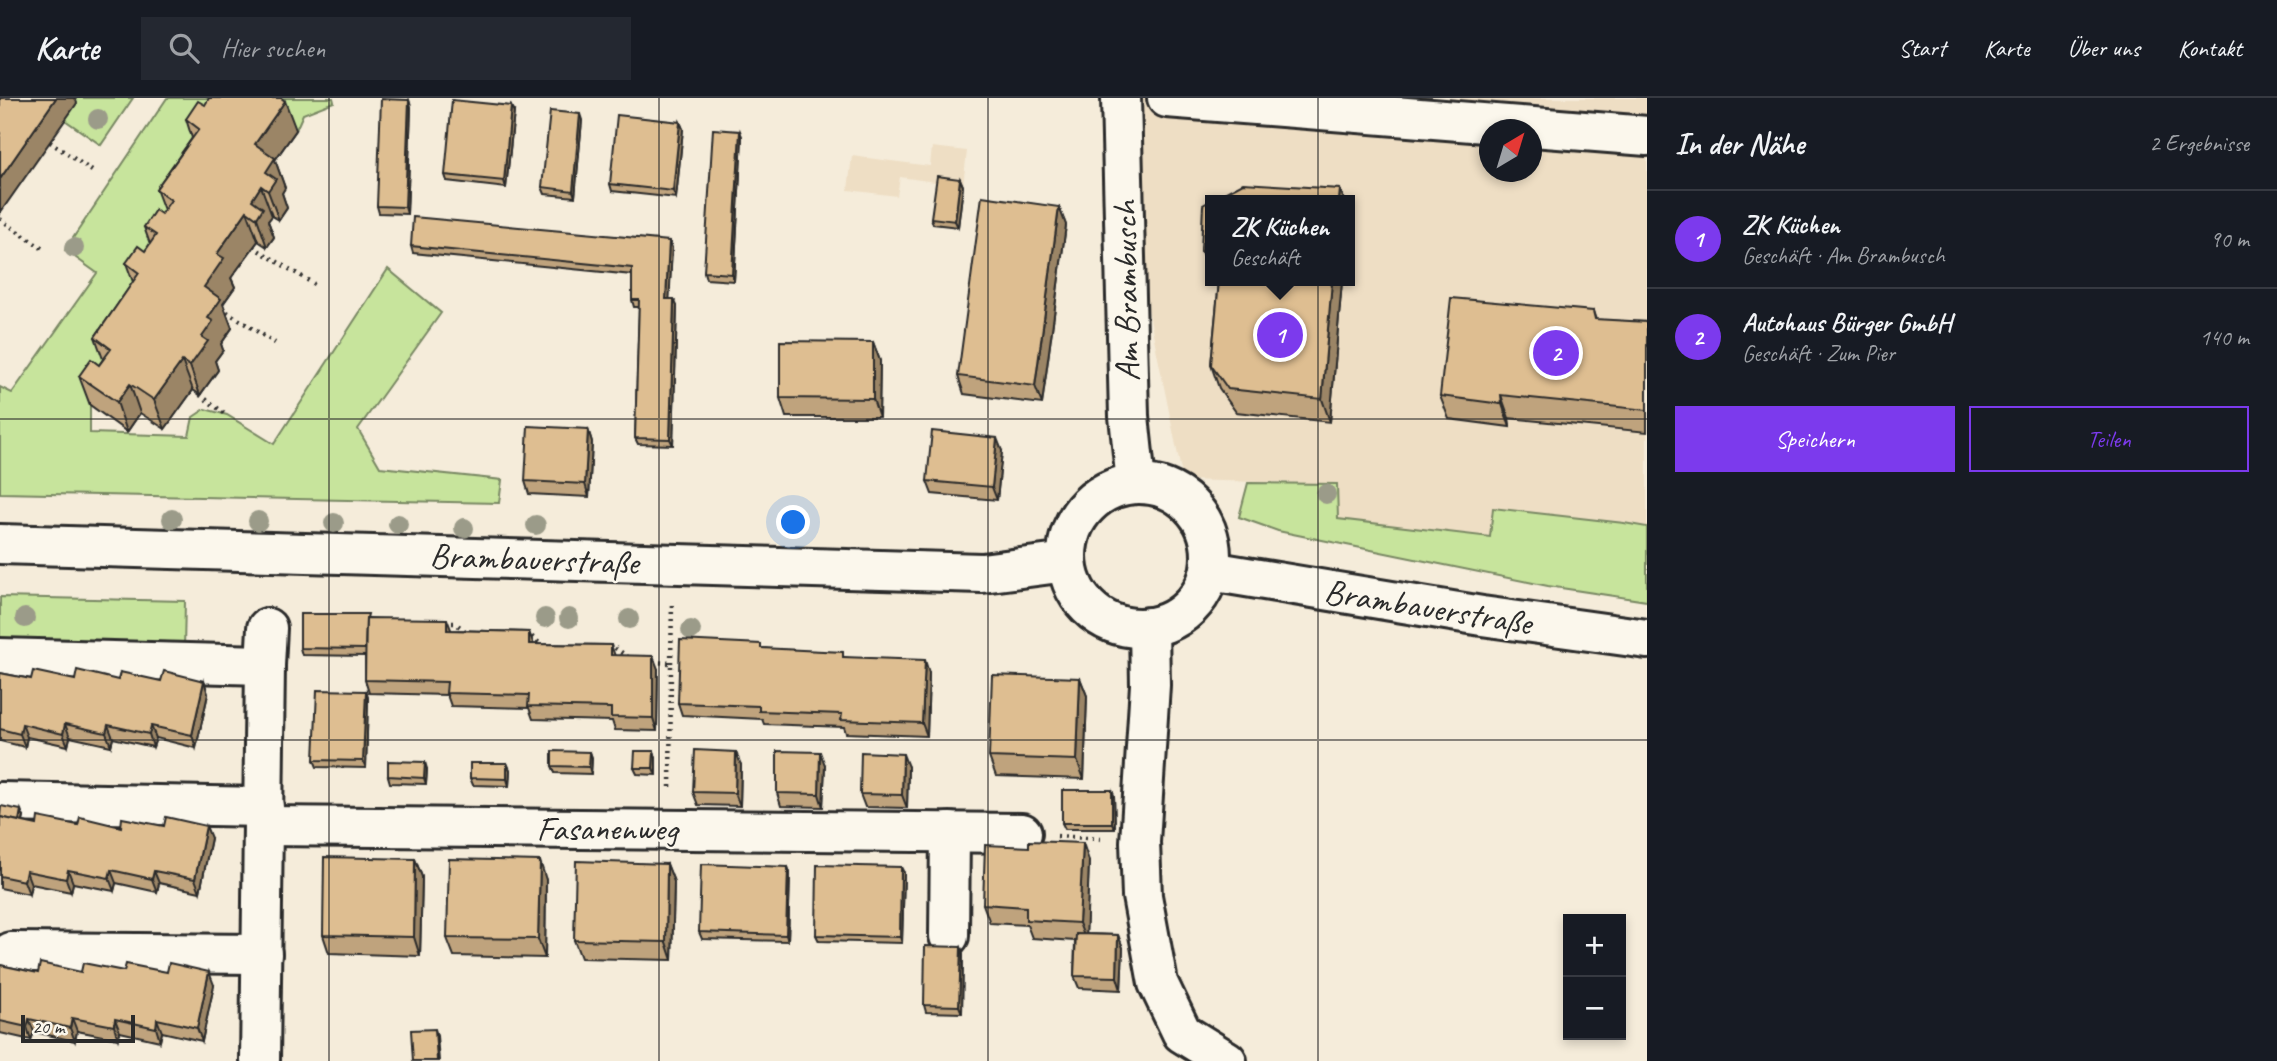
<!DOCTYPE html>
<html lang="de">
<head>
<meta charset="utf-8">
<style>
	:root { --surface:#171b24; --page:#242831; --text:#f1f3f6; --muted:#9ea1a6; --line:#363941; --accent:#7c3aed }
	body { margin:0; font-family:Caveat,sans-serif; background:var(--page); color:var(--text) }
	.controls { position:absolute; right:21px; bottom:21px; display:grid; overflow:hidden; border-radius:0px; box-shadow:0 4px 10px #0003 }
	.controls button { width:63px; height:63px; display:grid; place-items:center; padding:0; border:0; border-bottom:2px solid var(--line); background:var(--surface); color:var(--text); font:35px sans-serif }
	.compass { position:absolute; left:1479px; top:21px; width:63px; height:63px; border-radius:50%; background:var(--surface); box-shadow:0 4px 10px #0003; rotate:38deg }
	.scale { position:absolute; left:21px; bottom:18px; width:114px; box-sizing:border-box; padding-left:7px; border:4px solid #2b2b2b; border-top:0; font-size:19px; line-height:24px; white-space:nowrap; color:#2b2b2b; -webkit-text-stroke:5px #fbf7ec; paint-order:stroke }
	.you { position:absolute; left:794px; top:425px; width:24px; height:24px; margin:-18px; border:5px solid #fff; border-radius:50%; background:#1a73e8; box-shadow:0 0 0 10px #1a73e833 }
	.badge { display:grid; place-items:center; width:46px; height:46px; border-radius:50%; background:var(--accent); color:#fff; font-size:23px; font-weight:700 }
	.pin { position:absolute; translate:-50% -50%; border:4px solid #fff; box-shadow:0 2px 7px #0006 }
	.popup { position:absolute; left:1205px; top:97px; width:150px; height:91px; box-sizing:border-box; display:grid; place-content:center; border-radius:0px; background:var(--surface); filter:drop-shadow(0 2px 5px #0005); font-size:23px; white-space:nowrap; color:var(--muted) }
	.popup b { font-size:26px; color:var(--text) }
	.popup::after { content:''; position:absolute; left:50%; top:100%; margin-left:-14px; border:14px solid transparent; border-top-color:var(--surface) }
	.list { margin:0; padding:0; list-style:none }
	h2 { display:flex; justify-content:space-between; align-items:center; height:91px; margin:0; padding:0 28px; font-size:30px }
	h2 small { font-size:23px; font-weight:400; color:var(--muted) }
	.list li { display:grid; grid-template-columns:46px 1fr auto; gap:21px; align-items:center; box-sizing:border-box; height:98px; padding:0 28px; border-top:2px solid var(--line) }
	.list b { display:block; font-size:26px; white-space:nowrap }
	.list p { margin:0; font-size:23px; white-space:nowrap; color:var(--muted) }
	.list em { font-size:23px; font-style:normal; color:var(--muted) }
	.actions { display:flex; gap:14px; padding:21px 28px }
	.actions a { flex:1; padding:16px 0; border:2px solid var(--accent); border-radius:0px; text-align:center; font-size:24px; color:var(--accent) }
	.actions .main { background:var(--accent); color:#fff }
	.icon { flex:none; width:38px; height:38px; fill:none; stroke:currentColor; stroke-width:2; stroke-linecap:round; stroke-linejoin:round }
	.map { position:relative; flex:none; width:1647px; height:963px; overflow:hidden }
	header { display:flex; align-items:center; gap:42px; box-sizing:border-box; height:98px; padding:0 35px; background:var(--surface); border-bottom:2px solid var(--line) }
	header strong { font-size:33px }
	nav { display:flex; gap:38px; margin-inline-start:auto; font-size:24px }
	.search { width:490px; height:63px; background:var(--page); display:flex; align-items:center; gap:18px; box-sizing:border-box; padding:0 24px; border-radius:0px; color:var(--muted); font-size:26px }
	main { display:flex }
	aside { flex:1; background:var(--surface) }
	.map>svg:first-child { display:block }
</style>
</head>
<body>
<header>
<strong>Karte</strong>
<div class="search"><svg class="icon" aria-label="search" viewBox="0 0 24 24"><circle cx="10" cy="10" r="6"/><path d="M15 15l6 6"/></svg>Hier suchen</div>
<nav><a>Start</a><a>Karte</a><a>Über uns</a><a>Kontakt</a></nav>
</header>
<main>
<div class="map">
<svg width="1647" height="963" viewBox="0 0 1647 963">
	<rect width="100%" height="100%" fill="#f5ecda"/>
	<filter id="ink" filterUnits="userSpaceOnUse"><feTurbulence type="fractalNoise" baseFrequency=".0143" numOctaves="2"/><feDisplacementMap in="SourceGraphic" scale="14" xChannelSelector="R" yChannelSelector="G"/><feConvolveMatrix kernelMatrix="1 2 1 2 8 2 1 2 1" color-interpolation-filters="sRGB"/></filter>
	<g filter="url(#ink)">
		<!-- built -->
		<g fill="#eedec4" fill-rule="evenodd">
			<path d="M1105,0H1647V429L1624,425L1493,411L1490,439L1337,421V386L1183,382ZM1490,32H1532V74H1490ZM1210,102H1350V183H1210Z"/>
			<polygon points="932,49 967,53 963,88 900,79 897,98 848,92 852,58 930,68"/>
		</g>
		<!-- green -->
		<g fill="#c7e49c" stroke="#798864" stroke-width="2">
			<polygon points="71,0 133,0 101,47 65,22"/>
			<polygon points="167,0 333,0 334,4 303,16 296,32 90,307 90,335 189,338 193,319 205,311 227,317 274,346 388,171 441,215 358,331 380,369 502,382 499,405 0,395 0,289 12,295 97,175 65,152"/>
			<polygon points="1248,385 1337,386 1338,421 1490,439 1493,410 1624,425 1647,429 1647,503 1548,488 1278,433 1239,419"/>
			<polygon points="0,499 185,503 184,551 0,550"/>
		</g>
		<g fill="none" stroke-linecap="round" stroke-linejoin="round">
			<defs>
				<g id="minor">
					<polyline points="1121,0 1129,318 1136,385"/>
					<polyline points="1167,0 1647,38"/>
					<polyline points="1149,529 1150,587 1140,744 1142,798 1158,885 1182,935 1227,963"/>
					<polyline points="0,560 265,567"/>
					<polyline points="0,704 264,709"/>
					<polyline points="264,728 1022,735"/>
					<polyline points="949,838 950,734"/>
					<polyline points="11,854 262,856"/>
					<polyline points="260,963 265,567 267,530"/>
				</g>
				<g id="major">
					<circle cx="1139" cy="458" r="72"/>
					<polyline points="0,446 982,475 1067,464"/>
					<polyline points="1210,473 1482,518 1647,541"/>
				</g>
			</defs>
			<!-- minor casing -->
			<use href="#minor" stroke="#2b2b2b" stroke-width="44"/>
			<!-- major casing -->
			<use href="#major" stroke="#2b2b2b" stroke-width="44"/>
			<!-- path -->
			<g stroke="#2b2b2b" stroke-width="4.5" stroke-dasharray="2 5" stroke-linecap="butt">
				<polyline points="50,44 95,75"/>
				<polyline points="0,121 43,151"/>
				<polyline points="253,149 314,186"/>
				<polyline points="221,210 275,245"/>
				<polyline points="200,297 227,317"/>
				<polyline points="445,525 455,525 468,535"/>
				<polyline points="525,538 531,538 544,549"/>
				<polyline points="608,550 615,550 631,561"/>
				<polyline points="653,564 671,565 670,693"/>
				<polyline points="671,565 672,503"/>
				<polyline points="1057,738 1101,741"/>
			</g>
			<!-- minor -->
			<use href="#minor" stroke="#fbf7ec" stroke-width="38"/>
			<!-- major -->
			<use href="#major" stroke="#fbf7ec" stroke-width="38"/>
		</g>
		<!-- trees -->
		<g fill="#9b9b89">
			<circle cx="98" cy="21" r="10"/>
			<circle cx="74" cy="150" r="10"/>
			<circle cx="1326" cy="396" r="10"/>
			<circle cx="172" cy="421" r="10"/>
			<circle cx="258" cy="423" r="10"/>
			<circle cx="334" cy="425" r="10"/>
			<circle cx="398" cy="426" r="10"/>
			<circle cx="536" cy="427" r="10"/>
			<circle cx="464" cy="430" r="10"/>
			<circle cx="25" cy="520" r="10"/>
			<circle cx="545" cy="520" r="10"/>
			<circle cx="569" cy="520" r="10"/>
			<circle cx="629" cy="521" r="10"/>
			<circle cx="691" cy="532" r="10"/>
		</g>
		<!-- wall -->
		<g fill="#bfa37d" stroke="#2b2b2b" stroke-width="2">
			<polygon points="409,2 411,9 407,116 379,115 377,108"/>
			<polygon points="205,7 296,32 275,62 285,90 282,95 287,110 279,122 272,118 268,123 274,139 267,149 258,143 231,180 235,189 223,206 232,230 221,246 223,252 215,263 218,272 200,297 193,292 165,331 140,315 127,334 90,307 79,278 99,267 103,261 95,239 133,184 126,165 145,153 150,146 144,129 161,116 164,112 156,91 192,40 186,21"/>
			<polygon points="514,14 506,90 447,83 445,77"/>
			<polygon points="582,22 575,99 545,96 542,89"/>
			<polygon points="680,24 683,31 676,100 612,93 610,86"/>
			<polygon points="740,33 742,39 734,183 706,181 704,174"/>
			<polygon points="960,81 963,88 958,129 933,126 931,120"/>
			<polygon points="1210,103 1210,176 1201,153"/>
			<polygon points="1059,109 1066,127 1042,306 964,296 958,278"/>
			<polygon points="669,143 672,150 669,201 677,208 673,347 638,346 635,340 639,209 634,209 632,202 632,177 413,155 411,148"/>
			<polygon points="1219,183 1342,183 1330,324 1236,314 1219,290 1211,267"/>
			<polygon points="1593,213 1596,222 1647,224 1647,334 1509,320 1510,329 1449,321 1440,298"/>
			<polygon points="873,244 880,263 879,319 786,319 780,300"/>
			<polygon points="588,331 592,344 589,399 529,396 525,383"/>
			<polygon points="1002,353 997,402 932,396 927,383"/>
			<polygon points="369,520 451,532 529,534 533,546 611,547 615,558 658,571 657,633 615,632 612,623 533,621 529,610 451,608 447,597 369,595 365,582 365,558 302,557 300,550"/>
			<polygon points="763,550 845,559 929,575 927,638 846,635 844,629 764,626 762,621 682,617 678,605"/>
			<polygon points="0,575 31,581 204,583 208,596 196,650 156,640 153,649 113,640 111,648 70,639 68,648 27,639 25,649 0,643"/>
			<polygon points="1080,580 1087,598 1084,681 996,678 989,659"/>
			<polygon points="366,593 368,600 366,670 317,669 314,662"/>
			<polygon points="590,654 592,660 591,676 555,675 552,668"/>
			<polygon points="656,660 656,677 637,676 634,670"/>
			<polygon points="507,665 510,672 509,688 473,687 470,680"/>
			<polygon points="741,667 740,708 698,707 693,694"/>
			<polygon points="825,667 823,709 781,708 777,695"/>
			<polygon points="908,669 907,710 865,709 860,696"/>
			<polygon points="427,671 426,686 390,685 388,678"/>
			<polygon points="1112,692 1114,698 1115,731 1065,731 1062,725"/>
			<polygon points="0,712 24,719 23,724 37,727 121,729 211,740 200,794 159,785 157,794 116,785 114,793 73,785 71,794 31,786 29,796 0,790"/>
			<polygon points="415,761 422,779 420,858 329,855 323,837"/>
			<polygon points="1089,763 1086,836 1118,837 1123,850 1121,892 1079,890 1074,878 1075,843 1032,840 1027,827 990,825 983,806"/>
			<polygon points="667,766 674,784 672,862 581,860 574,842"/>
			<polygon points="788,769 790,775 788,843 702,841 699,834"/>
			<polygon points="904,775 902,845 819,843 816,837"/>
			<polygon points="546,782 545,860 454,858 447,840"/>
			<polygon points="961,849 963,856 962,915 926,914 924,907"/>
			<polygon points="0,867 38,875 124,873 214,887 202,943 162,934 160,943 120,934 118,941 77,933 75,943 34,934 31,942 0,935"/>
		</g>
		<!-- shaded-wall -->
		<g fill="#9b8566" stroke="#2b2b2b" stroke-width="2">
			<polygon points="56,0 75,0 77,5 0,115 0,81"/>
			<polygon points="409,2 411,9 407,116 405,109"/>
			<polygon points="285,3 296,32 275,62 285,90 282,95 287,110 279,122 268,93 255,46"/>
			<polygon points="511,8 514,14 506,90 504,83"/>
			<polygon points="580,16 582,22 575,99 573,93"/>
			<polygon points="680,24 683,31 676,100 673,93"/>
			<polygon points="740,33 742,39 734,183 732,176"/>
			<polygon points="960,81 963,88 958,129 955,123"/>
			<polygon points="261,88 272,118 268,123 274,139 267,149 257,120 252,102"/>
			<polygon points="1340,91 1344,102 1339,102"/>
			<polygon points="1059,109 1066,127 1042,306 1035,288"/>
			<polygon points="247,113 258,143 231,180 235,189 223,206 232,230 221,246 223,252 215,263 218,272 200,297 190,268 208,220 204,189 217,156"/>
			<polygon points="669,143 672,150 669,208 666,201"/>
			<polygon points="1332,183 1342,183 1330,324 1322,301"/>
			<polygon points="674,201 677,208 673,347 670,341"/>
			<polygon points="873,244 880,263 879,319 873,301"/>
			<polygon points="182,263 193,292 165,331 154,302"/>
			<polygon points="130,286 140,315 127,334 117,304"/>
			<polygon points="1501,297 1509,320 1510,329 1502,306"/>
			<polygon points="588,331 592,344 589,399 585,386"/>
			<polygon points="997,340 1002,353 997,402 992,389"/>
			<polygon points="447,521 452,534 447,532"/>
			<polygon points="529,534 534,547 529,546"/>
			<polygon points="653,558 658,571 657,633 653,620"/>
			<polygon points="925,562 929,575 927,638 922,625"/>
			<polygon points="1080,580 1087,598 1084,681 1077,662"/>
			<polygon points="204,583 208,596 196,650 192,637"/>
			<polygon points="366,593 368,600 366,670 363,663"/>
			<polygon points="22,626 27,639 25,649 20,636"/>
			<polygon points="65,626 70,639 68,648 63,636"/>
			<polygon points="108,627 113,640 111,648 106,635"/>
			<polygon points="151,628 156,640 153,649 149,636"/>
			<polygon points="654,653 656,660 656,677 653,670"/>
			<polygon points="590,654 592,660 591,676 589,669"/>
			<polygon points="736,654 741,667 740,708 735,695"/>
			<polygon points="820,654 825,667 823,709 819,696"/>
			<polygon points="903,656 908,669 907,710 902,697"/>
			<polygon points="425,664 427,671 426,686 424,680"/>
			<polygon points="507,665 510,672 509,688 507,681"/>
			<polygon points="1112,692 1114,698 1115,731 1112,725"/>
			<polygon points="21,712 24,719 20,735 18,729"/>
			<polygon points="206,728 211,740 200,794 195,781"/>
			<polygon points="1083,745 1089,763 1086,843 1079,825"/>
			<polygon points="415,761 422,779 420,858 414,839"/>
			<polygon points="540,763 546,782 545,860 538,841"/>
			<polygon points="667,766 674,784 672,862 666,844"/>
			<polygon points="788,769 790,775 788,843 786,837"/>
			<polygon points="901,769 904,775 902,845 900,839"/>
			<polygon points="68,772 73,785 71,794 66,781"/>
			<polygon points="111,772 116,785 114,793 109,780"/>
			<polygon points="26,773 31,786 29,796 24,783"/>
			<polygon points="154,773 159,785 157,794 152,781"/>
			<polygon points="1118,837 1123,850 1121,892 1117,879"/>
			<polygon points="961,849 963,856 962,915 959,908"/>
			<polygon points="209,874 214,887 202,943 197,930"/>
			<polygon points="72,920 77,933 75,943 70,930"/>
			<polygon points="29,921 34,934 31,942 27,929"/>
			<polygon points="115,921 120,934 118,941 114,928"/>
			<polygon points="157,921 162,934 160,943 156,930"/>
			<polygon points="435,931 437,938 439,963 437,963"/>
		</g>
		<!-- building -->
		<g fill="#debe91" stroke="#2b2b2b" stroke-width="2">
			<polygon points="0,0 56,0 0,81"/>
			<polygon points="209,0 281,0 285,3 255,46 275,60 266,74 276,81 268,93 261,88 252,102 263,110 257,120 247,113 217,156 224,160 204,189 221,201 208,220 213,223 202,239 208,243 190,268 182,263 154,302 130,286 117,304 79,278 91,261 99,267 111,251 95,239 139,175 126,165 138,148 145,153 156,137 144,129 155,112 161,116 171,102 156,91 199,31 186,21 198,3 205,7"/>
			<polygon points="381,1 409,2 405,109 377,108"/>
			<polygon points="452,2 511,8 504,83 445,77"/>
			<polygon points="550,13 580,16 573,93 542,89"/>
			<polygon points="617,17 680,24 673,93 610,86"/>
			<polygon points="713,31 740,33 732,176 704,174"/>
			<polygon points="937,78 960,81 955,123 931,120"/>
			<polygon points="1243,85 1340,91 1339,102 1211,102"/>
			<polygon points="982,98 1059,109 1035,288 958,278"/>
			<polygon points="1210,103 1210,155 1201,153 1203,107"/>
			<polygon points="413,119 669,143 666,201 674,201 670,341 635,340 639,202 632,202 632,170 411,148"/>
			<polygon points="1219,183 1332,183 1322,301 1228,291 1211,267"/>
			<polygon points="1451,200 1593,213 1595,221 1647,224 1647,312 1501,297 1502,306 1440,298"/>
			<polygon points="780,243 873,244 873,301 780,300"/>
			<polygon points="528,328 588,331 585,386 525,383"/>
			<polygon points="932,333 997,340 992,389 927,383"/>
			<polygon points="300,516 368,516 367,520 366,520 365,551 300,550"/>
			<polygon points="366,520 447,521 447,532 529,534 529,546 611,547 611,557 653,558 653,620 611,619 611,610 528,608 529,597 446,595 447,584 365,582"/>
			<polygon points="680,542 761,546 761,550 843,554 843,559 925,562 922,625 841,622 842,616 759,613 759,608 678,605"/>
			<polygon points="77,572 118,582 120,574 161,583 164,573 204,583 192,637 151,628 149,636 108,627 106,635 65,626 63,636 22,626 20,636 0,631 0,575 31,581 33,573 75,582"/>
			<polygon points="992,577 1080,580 1077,662 989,659"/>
			<polygon points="317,592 366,593 363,663 314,662"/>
			<polygon points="695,652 736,654 735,695 693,694"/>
			<polygon points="552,653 590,654 589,669 552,668"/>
			<polygon points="635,653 654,653 653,670 634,670"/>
			<polygon points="777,653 820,654 819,696 777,695"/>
			<polygon points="861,654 903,656 902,697 860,696"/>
			<polygon points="388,663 425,664 424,680 388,678"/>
			<polygon points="470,665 507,665 507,681 470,680"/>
			<rect x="1062" y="692" width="50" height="33"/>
			<polygon points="1,708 21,712 19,723 0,719"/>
			<polygon points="0,719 37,727 38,719 78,727 80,719 121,729 122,720 164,728 166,719 206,728 195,781 154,773 152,781 111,772 109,780 68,772 66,781 26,773 24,783 0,778"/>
			<polygon points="1029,743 1083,745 1079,825 1026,822 1026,809 983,806 985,747 1029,749"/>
			<polygon points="324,759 415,761 414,839 323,837"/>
			<polygon points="449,761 540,763 538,841 447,840"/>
			<polygon points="576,763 667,766 666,844 574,842"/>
			<polygon points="701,766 788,769 786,837 699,834"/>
			<polygon points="817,767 901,769 900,839 816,837"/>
			<polygon points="1076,836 1118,837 1117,879 1074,878"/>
			<polygon points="925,848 961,849 959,908 924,907"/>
			<polygon points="40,865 81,874 83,865 124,873 126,866 167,874 169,865 209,874 197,930 157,921 156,930 115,921 114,928 72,920 70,930 29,921 27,929 0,923 0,867 38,875"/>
			<polygon points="435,931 437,963 413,963 411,932"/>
		</g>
	</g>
	<!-- grid -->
	<path fill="none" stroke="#2b2b2b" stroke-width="2" stroke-opacity="0.55" d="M329,0V963M659,0V963M988,0V963M1318,0V963M0,321H1647M0,642H1647"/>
	<g text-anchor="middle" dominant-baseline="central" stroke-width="5" stroke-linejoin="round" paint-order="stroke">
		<!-- street labels -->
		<g font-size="35" fill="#2b2b2b" stroke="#fbf7ec">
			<text transform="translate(1126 193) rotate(-91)">Am Brambusch</text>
			<text transform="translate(534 461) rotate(2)">Brambauerstraße</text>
			<text transform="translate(1428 509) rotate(9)">Brambauerstraße</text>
			<text x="607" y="730">Fasanenweg</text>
		</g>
	</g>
</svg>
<div class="controls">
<button>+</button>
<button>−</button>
</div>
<svg class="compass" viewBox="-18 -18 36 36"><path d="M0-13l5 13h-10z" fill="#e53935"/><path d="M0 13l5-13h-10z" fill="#9ea1a6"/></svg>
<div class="scale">20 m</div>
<div class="you"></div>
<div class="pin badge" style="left:1280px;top:237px">1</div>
<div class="popup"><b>ZK Küchen</b>Geschäft</div>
<div class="pin badge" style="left:1556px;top:255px">2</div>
</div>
<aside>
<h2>In der Nähe<small>2 Ergebnisse</small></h2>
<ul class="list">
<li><span class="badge">1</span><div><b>ZK Küchen</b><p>Geschäft · Am Brambusch</p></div><em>90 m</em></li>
<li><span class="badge">2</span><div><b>Autohaus Bürger GmbH</b><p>Geschäft · Zum Pier</p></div><em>140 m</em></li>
</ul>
<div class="actions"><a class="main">Speichern</a><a>Teilen</a></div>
</aside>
</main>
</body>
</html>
